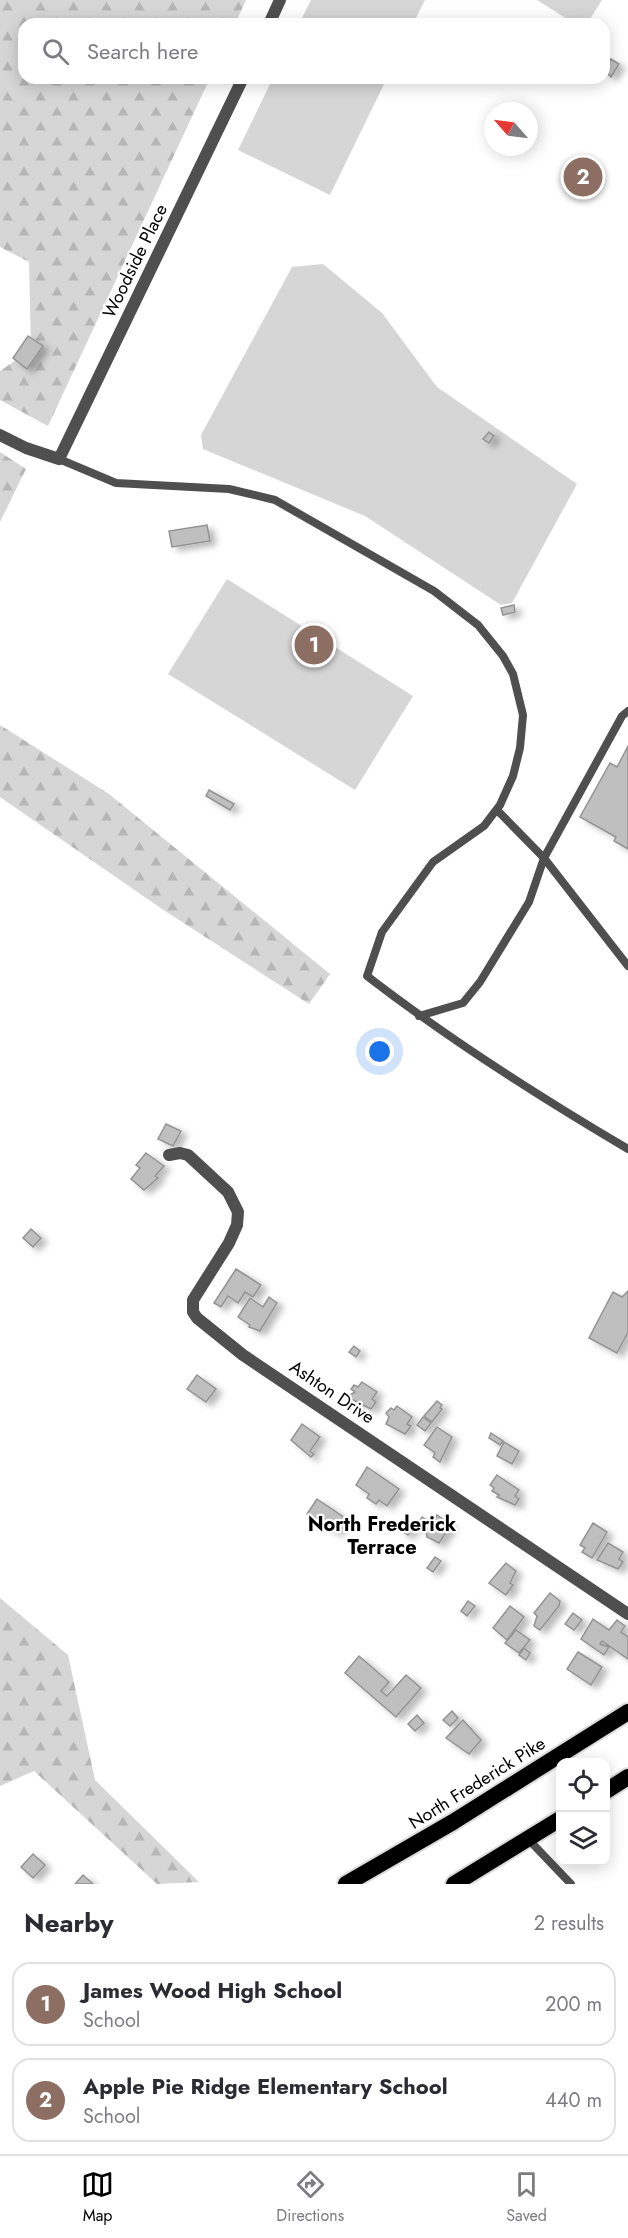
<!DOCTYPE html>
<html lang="en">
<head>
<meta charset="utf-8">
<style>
	:root { --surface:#fff; --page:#f2f2f3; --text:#2b2b33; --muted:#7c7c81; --line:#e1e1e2; --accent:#000 }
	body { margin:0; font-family:Jost,sans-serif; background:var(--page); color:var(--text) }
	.controls { position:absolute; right:18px; bottom:18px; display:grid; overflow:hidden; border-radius:12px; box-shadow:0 3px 15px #0003 }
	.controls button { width:54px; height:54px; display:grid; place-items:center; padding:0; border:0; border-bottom:2px solid var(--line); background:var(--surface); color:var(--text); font:30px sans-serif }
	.compass { position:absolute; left:484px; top:102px; width:54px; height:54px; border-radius:50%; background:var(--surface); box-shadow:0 3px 15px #0003; rotate:298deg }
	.you { position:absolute; left:380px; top:1052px; width:21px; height:21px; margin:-15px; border:4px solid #fff; border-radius:50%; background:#1a73e8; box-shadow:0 0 0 9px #1a73e833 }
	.badge { display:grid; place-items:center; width:39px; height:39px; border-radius:50%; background:var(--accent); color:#fff; font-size:20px; font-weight:700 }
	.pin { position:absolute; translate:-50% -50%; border:3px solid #fff; box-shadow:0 2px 6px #0006 }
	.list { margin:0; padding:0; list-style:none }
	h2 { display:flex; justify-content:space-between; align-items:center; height:78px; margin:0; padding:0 24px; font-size:26px }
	h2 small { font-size:20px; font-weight:400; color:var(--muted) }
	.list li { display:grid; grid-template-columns:39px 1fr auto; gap:18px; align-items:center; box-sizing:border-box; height:84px; margin:0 12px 12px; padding:0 12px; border:2px solid var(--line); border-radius:18px }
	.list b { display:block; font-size:22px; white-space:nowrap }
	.list p { margin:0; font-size:20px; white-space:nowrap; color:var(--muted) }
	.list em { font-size:20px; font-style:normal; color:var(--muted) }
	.icon { flex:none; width:33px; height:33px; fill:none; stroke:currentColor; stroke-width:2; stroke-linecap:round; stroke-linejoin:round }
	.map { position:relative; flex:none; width:628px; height:1884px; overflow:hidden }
	.search { position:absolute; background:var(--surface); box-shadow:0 3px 15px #0003; left:18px; right:18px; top:18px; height:66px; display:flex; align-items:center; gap:15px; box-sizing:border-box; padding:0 21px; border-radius:18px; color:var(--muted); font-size:22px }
	.sheet { height:270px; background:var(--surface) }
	nav { display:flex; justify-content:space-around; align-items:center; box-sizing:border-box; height:84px; border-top:2px solid var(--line); background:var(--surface); font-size:16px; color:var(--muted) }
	nav a { display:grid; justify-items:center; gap:3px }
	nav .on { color:var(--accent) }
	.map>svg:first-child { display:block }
</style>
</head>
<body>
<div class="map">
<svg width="628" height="1884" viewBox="0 0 628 1884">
	<defs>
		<pattern id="forest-firs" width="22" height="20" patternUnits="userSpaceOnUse" patternTransform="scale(1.5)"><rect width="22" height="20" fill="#d6d6d6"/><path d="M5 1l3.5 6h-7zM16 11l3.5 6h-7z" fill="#b6b6b6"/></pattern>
		<filter id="shadow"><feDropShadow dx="6" dy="4" stdDeviation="3" flood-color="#0004"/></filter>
	</defs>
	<rect width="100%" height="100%" fill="#fff"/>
	<!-- forest -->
	<g fill="url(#forest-firs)">
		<polygon points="0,0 246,0 235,24 24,24 24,78 210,78 48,426 0,400 0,371 31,350 29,262 0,247"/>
		<polygon points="0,452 26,469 0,522"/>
		<polygon points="0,725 109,794 330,974 309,1004 162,909 0,797"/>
		<polygon points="0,1598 68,1655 95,1780 199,1882 157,1884 34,1771 0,1786"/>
	</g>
	<!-- park -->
	<g fill="#d6d6d6">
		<polygon points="311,0 425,0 413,24 299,24"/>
		<polygon points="537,0 602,0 587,24 575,24"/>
		<polygon points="273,78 387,78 330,195 238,150"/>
		<polygon points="323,264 382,313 437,387 577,484 512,603 501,605 365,516 203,449 201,435 292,267"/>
		<polygon points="227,579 413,696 355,790 168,674"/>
	</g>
	<!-- building -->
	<g fill="#bfbfbf" stroke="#939393" stroke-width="1.5" filter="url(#shadow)">
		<polygon points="611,59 619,64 611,77 604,70"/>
		<polygon points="28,336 43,346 27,369 13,358"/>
		<polygon points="489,432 494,436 489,443 483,439"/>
		<polygon points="207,525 210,541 172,547 169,531"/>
		<polygon points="514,605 515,612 503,615 501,608"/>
		<polygon points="628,746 628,849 614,841 616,837 580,817 610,763 617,767"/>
		<polygon points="209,790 234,804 230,810 206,796"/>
		<polygon points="166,1124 181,1131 173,1146 158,1139"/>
		<polygon points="146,1153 164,1166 155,1176 158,1178 144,1190 131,1179 140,1168 136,1165"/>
		<polygon points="31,1229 41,1238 33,1247 23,1238"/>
		<polygon points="236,1269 261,1285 253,1297 245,1292 238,1303 228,1296 221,1307 214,1303"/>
		<polygon points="628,1291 628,1332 617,1353 589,1338 613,1292 622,1297"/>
		<polygon points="269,1297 277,1303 260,1331 249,1327 250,1325 238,1317 250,1298 263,1307"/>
		<polygon points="354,1346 360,1351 356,1357 349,1352"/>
		<polygon points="197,1375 216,1389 206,1402 187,1389"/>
		<polygon points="362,1382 377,1392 372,1399 376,1402 371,1409 347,1397 355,1392 351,1389 354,1385 358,1387"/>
		<polygon points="437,1401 442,1405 440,1408 442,1409 432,1422 424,1416"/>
		<polygon points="397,1406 412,1417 407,1424 411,1426 405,1434 386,1424 389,1417 386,1413 391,1408 394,1410"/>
		<polygon points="423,1417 431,1423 425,1431 417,1425"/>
		<polygon points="302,1424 320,1437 310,1451 314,1454 311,1457 291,1440"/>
		<polygon points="437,1427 452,1437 440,1462 433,1457 435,1453 424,1445"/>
		<polygon points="491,1433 503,1441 500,1445 489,1438"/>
		<polygon points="504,1442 519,1451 512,1464 497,1456"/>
		<polygon points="367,1467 399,1489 387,1506 379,1500 376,1504 367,1498 369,1494 356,1485"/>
		<polygon points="497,1475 519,1490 515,1496 519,1499 515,1505 497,1497 499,1495 492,1491 494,1488 490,1485"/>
		<polygon points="317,1499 348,1520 346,1523 344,1521 336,1532 307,1514"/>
		<polygon points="437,1515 451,1525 439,1543 427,1537 426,1531 417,1525 422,1517 432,1523"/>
		<polygon points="407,1520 415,1525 408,1535 400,1530"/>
		<polygon points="593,1523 607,1532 592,1558 582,1552 585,1548 580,1545"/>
		<polygon points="608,1543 623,1552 619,1559 623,1562 618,1569 597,1560"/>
		<polygon points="435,1557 441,1561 433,1572 427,1568"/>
		<polygon points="506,1563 516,1571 510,1583 513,1585 506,1595 489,1583"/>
		<polygon points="550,1593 560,1601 559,1606 540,1630 534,1626 537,1616 534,1613"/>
		<polygon points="468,1601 475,1606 467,1616 461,1611"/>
		<polygon points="510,1606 524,1617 507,1640 493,1628"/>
		<polygon points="573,1613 582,1620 574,1630 565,1624"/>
		<polygon points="593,1619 609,1630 617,1620 625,1626 621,1632 628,1637 628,1659 602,1641 600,1644 609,1647 604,1655 581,1639"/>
		<polygon points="516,1630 530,1640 519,1653 505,1643"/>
		<polygon points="524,1648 530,1653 526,1660 519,1655"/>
		<polygon points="578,1652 602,1667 591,1685 567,1669"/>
		<polygon points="359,1656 389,1682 381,1691 387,1696 406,1675 421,1688 396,1717 345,1673"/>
		<polygon points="452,1711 458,1718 450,1726 443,1720"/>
		<polygon points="417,1715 424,1723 415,1731 408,1724"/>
		<polygon points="463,1720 481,1740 469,1754 446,1738"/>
		<polygon points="33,1854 45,1865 33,1878 21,1867"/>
		<polygon points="83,1875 93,1884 75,1884"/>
	</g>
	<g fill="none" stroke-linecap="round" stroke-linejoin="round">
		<defs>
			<g id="trunk">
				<polyline points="606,1791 628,1777"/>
				<polyline points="346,1884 453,1822 628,1712"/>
				<polyline points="454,1884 560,1819"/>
			</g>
		</defs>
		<!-- trunk casing -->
		<use href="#trunk" stroke="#dbdbdb" stroke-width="20"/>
		<!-- service -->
		<g stroke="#4f4f4f" stroke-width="8">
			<path d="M59,459L116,483L229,489L275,500L434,591L478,625L503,656L513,674L523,715L520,748L513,776L500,805L484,826L433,862L382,932L367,976C450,1040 538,1096 628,1149"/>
			<polyline points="497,810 544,858 628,966"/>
			<polyline points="419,1016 463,1003 480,982 529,902 544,858 622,716 628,711"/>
			<polyline points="528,1839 571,1884"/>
		</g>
		<!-- minor -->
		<g stroke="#4f4f4f" stroke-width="12">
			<polyline points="269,24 280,0"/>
			<polyline points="0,435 26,448 59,459 243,78"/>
			<polyline points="169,1155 180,1153 188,1155 228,1192 238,1212 237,1225 229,1243 193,1300 193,1312 197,1318 243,1355 628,1614"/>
		</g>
		<!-- trunk -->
		<use href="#trunk" stroke="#000" stroke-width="16"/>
	</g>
	<g text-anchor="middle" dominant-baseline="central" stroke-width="4.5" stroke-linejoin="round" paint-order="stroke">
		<!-- street labels -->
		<g font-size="18" fill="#000" stroke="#fff">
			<text transform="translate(135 261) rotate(-64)">Woodside Place</text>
			<text transform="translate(332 1392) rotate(34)">Ashton Drive</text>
			<text transform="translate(477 1783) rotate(-32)">North Frederick Pike</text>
		</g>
		<!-- neighbourhood labels -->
		<g font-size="20" font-weight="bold" fill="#000" stroke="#fff">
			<text x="382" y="1524">North Frederick<tspan x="382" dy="23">Terrace</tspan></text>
		</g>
	</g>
</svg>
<div class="controls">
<button><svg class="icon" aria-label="locate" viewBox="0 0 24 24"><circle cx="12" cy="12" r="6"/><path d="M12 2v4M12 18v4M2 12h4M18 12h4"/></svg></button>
<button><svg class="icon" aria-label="layers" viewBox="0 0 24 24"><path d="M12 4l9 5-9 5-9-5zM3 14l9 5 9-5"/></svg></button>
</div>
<svg class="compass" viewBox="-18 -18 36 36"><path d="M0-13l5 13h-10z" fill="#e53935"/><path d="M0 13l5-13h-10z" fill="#7c7c81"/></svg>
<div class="you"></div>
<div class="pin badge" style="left:314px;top:645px;background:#8d6e63">1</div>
<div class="pin badge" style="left:583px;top:177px;background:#8d6e63">2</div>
<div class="search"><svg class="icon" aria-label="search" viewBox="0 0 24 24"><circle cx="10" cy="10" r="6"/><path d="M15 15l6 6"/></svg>Search here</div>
</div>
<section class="sheet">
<h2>Nearby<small>2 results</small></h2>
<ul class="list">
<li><span class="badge" style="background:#8d6e63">1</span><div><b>James Wood High School</b><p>School</p></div><em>200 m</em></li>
<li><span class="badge" style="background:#8d6e63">2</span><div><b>Apple Pie Ridge Elementary School</b><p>School</p></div><em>440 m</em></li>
</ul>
</section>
<nav>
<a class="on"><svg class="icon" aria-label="map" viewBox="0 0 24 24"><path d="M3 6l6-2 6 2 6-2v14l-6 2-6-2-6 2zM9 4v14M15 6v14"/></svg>Map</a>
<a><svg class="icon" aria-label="directions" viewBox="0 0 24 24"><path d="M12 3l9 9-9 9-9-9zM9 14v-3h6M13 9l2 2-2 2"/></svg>Directions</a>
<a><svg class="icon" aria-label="saved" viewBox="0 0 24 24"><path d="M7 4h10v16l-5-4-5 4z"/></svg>Saved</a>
</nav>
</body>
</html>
